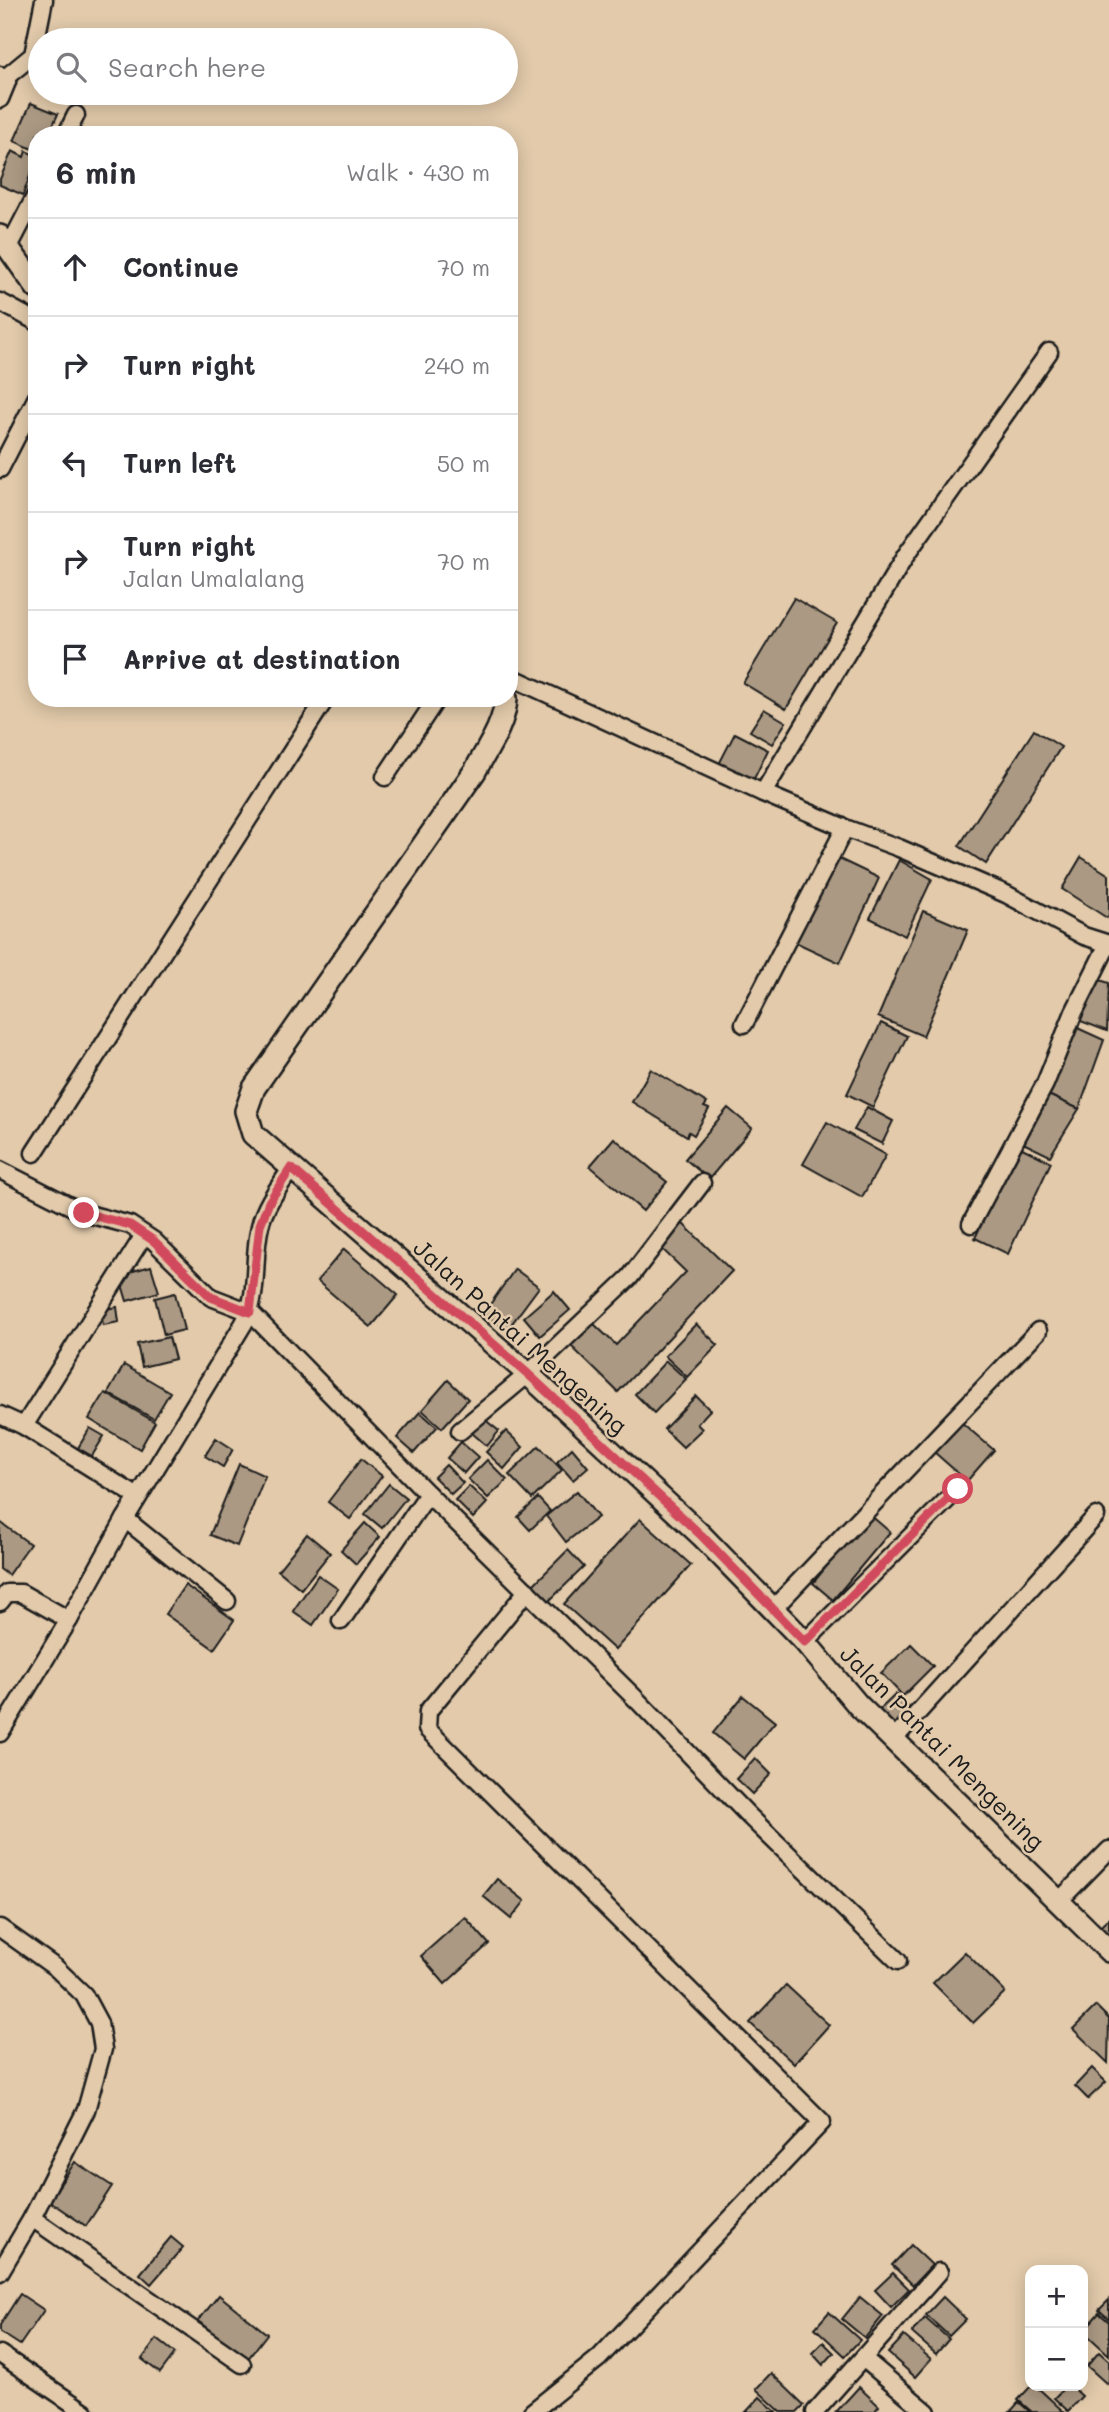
<!DOCTYPE html>
<html lang="en">
<head>
<meta charset="utf-8">
<style>
	:root { --surface:#fff; --page:#f2f2f3; --text:#2b2b33; --muted:#7c7c81; --line:#e1e1e2 }
	body { margin:0; font-family:Mali,sans-serif; background:var(--page); color:var(--text) }
	.controls { position:absolute; right:21px; bottom:21px; display:grid; overflow:hidden; border-radius:14px; box-shadow:0 4px 18px #0003 }
	.controls button { width:63px; height:63px; display:grid; place-items:center; padding:0; border:0; border-bottom:2px solid var(--line); background:var(--surface); color:var(--text); font:35px sans-serif }
	.stop { position:absolute; width:21px; height:21px; margin:-16px; border:5px solid #d1495b; border-radius:50%; background:#fff }
	.stop.end { background:#d1495b; border-color:#fff; box-shadow:0 2px 7px #0008 }
	.list { margin:0; padding:0; list-style:none }
	h2 { display:flex; justify-content:space-between; align-items:center; height:91px; margin:0; padding:0 28px; font-size:30px }
	h2 small { font-size:23px; font-weight:400; color:var(--muted) }
	.list li { display:grid; grid-template-columns:46px 1fr auto; gap:21px; align-items:center; box-sizing:border-box; height:98px; padding:0 28px; border-top:2px solid var(--line) }
	.list b { display:block; font-size:26px; white-space:nowrap }
	.list p { margin:0; font-size:23px; white-space:nowrap; color:var(--muted) }
	.list em { font-size:23px; font-style:normal; color:var(--muted) }
	.icon { flex:none; width:38px; height:38px; fill:none; stroke:currentColor; stroke-width:2; stroke-linecap:round; stroke-linejoin:round }
	.map { position:relative; flex:none; width:1109px; height:2412px; overflow:hidden }
	.search { position:absolute; background:var(--surface); box-shadow:0 4px 18px #0003; left:28px; top:28px; width:490px; height:77px; display:flex; align-items:center; gap:18px; box-sizing:border-box; padding:0 24px; border-radius:38px; color:var(--muted); font-size:26px }
	.panel { position:absolute; background:var(--surface); box-shadow:0 4px 18px #0003; left:28px; top:126px; width:490px; height:581px; border-radius:28px }
	.map>svg:first-child { display:block }
</style>
</head>
<body>
<div class="map">
<svg width="1109" height="2412" viewBox="0 0 1109 2412">
	<rect width="100%" height="100%" fill="#e2caab"/>
	<filter id="ink" filterUnits="userSpaceOnUse"><feTurbulence type="fractalNoise" baseFrequency=".0143" numOctaves="2"/><feDisplacementMap in="SourceGraphic" scale="14" xChannelSelector="R" yChannelSelector="G"/><feConvolveMatrix kernelMatrix="1 2 1 2 8 2 1 2 1" color-interpolation-filters="sRGB"/></filter>
	<g filter="url(#ink)">
		<!-- building -->
		<g fill="#ab9983" stroke="#1c1c1c" stroke-width="2">
			<polygon points="31,103 58,114 52,127 57,129 55,135 37,135 37,151 14,141"/>
			<polygon points="12,151 24,157 26,151 37,156 23,195 0,185 0,179"/>
			<polygon points="794,598 837,623 786,709 743,683"/>
			<polygon points="764,709 786,722 772,744 750,731"/>
			<polygon points="1034,730 1061,747 986,864 959,846"/>
			<polygon points="735,733 768,750 752,783 718,766"/>
			<polygon points="835,857 879,878 840,963 795,942"/>
			<polygon points="1081,857 1109,875 1109,915 1107,918 1062,889"/>
			<polygon points="899,860 932,879 905,936 870,918"/>
			<polygon points="923,911 968,930 923,1036 878,1017"/>
			<polygon points="1094,978 1109,983 1107,1031 1078,1020"/>
			<polygon points="881,1023 907,1036 873,1107 847,1094"/>
			<polygon points="1073,1026 1104,1040 1079,1109 1048,1095"/>
			<polygon points="651,1069 707,1103 704,1107 709,1109 694,1135 689,1132 687,1136 632,1102"/>
			<polygon points="1048,1095 1079,1109 1050,1156 1019,1141"/>
			<polygon points="867,1107 893,1121 882,1144 854,1130"/>
			<polygon points="728,1108 752,1128 709,1179 685,1159"/>
			<polygon points="827,1122 886,1155 862,1197 803,1164"/>
			<polygon points="614,1138 667,1182 643,1211 590,1166"/>
			<polygon points="1018,1146 1051,1162 1008,1254 975,1238"/>
			<polygon points="681,1222 732,1271 618,1392 570,1345 592,1322 616,1345 686,1272 659,1246"/>
			<polygon points="344,1249 398,1295 371,1327 317,1281"/>
			<polygon points="151,1266 159,1292 127,1301 119,1275"/>
			<polygon points="515,1269 539,1287 507,1330 484,1313"/>
			<polygon points="554,1291 570,1310 540,1336 524,1317"/>
			<polygon points="175,1293 184,1330 164,1335 155,1298"/>
			<polygon points="117,1307 119,1322 103,1325 101,1310"/>
			<polygon points="696,1324 718,1345 687,1377 665,1356"/>
			<polygon points="169,1337 175,1359 142,1367 137,1344"/>
			<polygon points="666,1361 686,1379 654,1413 635,1394"/>
			<polygon points="124,1365 170,1392 154,1419 108,1393"/>
			<polygon points="448,1380 468,1399 442,1428 422,1410"/>
			<polygon points="105,1393 155,1422 140,1449 89,1419"/>
			<polygon points="696,1396 710,1410 697,1424 702,1429 683,1447 664,1429"/>
			<polygon points="420,1412 437,1427 414,1453 397,1438"/>
			<polygon points="484,1419 499,1431 487,1446 472,1433"/>
			<polygon points="961,1422 994,1450 967,1481 934,1452"/>
			<polygon points="90,1428 104,1436 92,1456 78,1448"/>
			<polygon points="506,1431 523,1447 504,1469 486,1452"/>
			<polygon points="216,1438 233,1449 223,1467 205,1456"/>
			<polygon points="461,1442 478,1457 464,1473 447,1458"/>
			<polygon points="539,1446 562,1470 532,1499 509,1475"/>
			<polygon points="572,1448 588,1467 573,1480 557,1462"/>
			<polygon points="361,1459 382,1476 350,1519 328,1502"/>
			<polygon points="487,1460 507,1480 488,1498 468,1479"/>
			<polygon points="239,1464 265,1476 237,1546 210,1535"/>
			<polygon points="446,1465 463,1483 451,1494 434,1477"/>
			<polygon points="389,1484 406,1498 382,1528 365,1514"/>
			<polygon points="469,1486 487,1503 473,1518 455,1500"/>
			<polygon points="577,1491 598,1517 566,1542 546,1516"/>
			<polygon points="538,1498 550,1511 530,1530 518,1517"/>
			<polygon points="869,1514 890,1532 833,1600 813,1583"/>
			<polygon points="640,1519 691,1565 615,1650 564,1604"/>
			<polygon points="0,1522 30,1544 8,1575 0,1569"/>
			<polygon points="365,1523 380,1537 356,1564 341,1550"/>
			<polygon points="307,1534 330,1553 301,1589 278,1570"/>
			<polygon points="568,1550 584,1567 548,1602 532,1586"/>
			<polygon points="318,1575 338,1589 313,1625 293,1611"/>
			<polygon points="185,1585 234,1620 214,1649 165,1614"/>
			<polygon points="911,1644 933,1666 903,1696 881,1673"/>
			<polygon points="896,1694 911,1710 889,1732 873,1716"/>
			<polygon points="743,1696 775,1722 744,1759 713,1733"/>
			<polygon points="755,1758 771,1774 752,1794 736,1779"/>
			<polygon points="497,1879 525,1901 511,1919 483,1896"/>
			<polygon points="465,1917 489,1944 445,1984 421,1956"/>
			<polygon points="1109,1918 1109,1945 1095,1932"/>
			<polygon points="965,1952 1005,1992 973,2023 933,1983"/>
			<polygon points="786,1985 829,2025 794,2064 750,2023"/>
			<polygon points="1096,2006 1109,2019 1108,2063 1073,2029"/>
			<polygon points="1092,2068 1106,2082 1088,2099 1075,2086"/>
			<polygon points="75,2162 112,2186 86,2226 49,2201"/>
			<polygon points="171,2237 183,2247 151,2284 140,2274"/>
			<polygon points="911,2245 932,2265 913,2285 892,2265"/>
			<polygon points="893,2273 909,2289 891,2307 875,2290"/>
			<polygon points="20,2294 44,2310 20,2345 0,2332 0,2325"/>
			<polygon points="219,2295 267,2334 247,2360 198,2321"/>
			<polygon points="860,2297 883,2316 865,2338 842,2319"/>
			<polygon points="943,2297 966,2319 949,2336 926,2315"/>
			<polygon points="1109,2300 1109,2319 1099,2310"/>
			<polygon points="829,2312 860,2340 845,2356 815,2328"/>
			<polygon points="1099,2313 1109,2322 1109,2355 1083,2331"/>
			<polygon points="925,2318 949,2339 936,2354 912,2333"/>
			<polygon points="904,2336 931,2359 915,2377 888,2353"/>
			<polygon points="157,2339 175,2353 160,2373 142,2359"/>
			<polygon points="823,2342 834,2353 823,2365 812,2353"/>
			<polygon points="1099,2352 1109,2361 1109,2381 1107,2384 1087,2366"/>
			<polygon points="771,2373 804,2405 797,2412 781,2412 756,2389"/>
			<polygon points="1031,2386 1036,2386 1064,2412 1032,2412 1018,2400"/>
			<polygon points="1066,2386 1071,2386 1082,2396 1068,2411 1054,2398"/>
			<polygon points="859,2387 879,2406 874,2412 836,2412"/>
			<polygon points="760,2397 776,2412 746,2412"/>
			<polygon points="1019,2402 1030,2412 1010,2412"/>
		</g>
		<g fill="none" stroke-linecap="round" stroke-linejoin="round">
			<defs>
				<g id="minor">
					<polyline points="0,75 7,82 0,99"/>
					<polyline points="5,78 33,55 44,0"/>
					<polyline points="66,135 76,115"/>
					<polyline points="8,249 37,193"/>
					<polyline points="0,302 37,322"/>
					<polyline points="0,469 37,397"/>
					<polyline points="509,676 763,793 845,828 899,848 1006,894 1084,936 1109,944"/>
					<polyline points="385,777 437,698"/>
					<polyline points="763,793 906,555 1049,352"/>
					<polyline points="744,1024 845,828"/>
					<polyline points="34,1153 326,698"/>
					<polyline points="0,1170 84,1213 130,1225 154,1241 211,1297 250,1312 428,1494 637,1700 748,1815 898,1961"/>
					<polyline points="971,1224 1045,1084 1074,1012 1108,944"/>
					<polyline points="0,1415 24,1426 138,1497"/>
					<polyline points="24,1426 144,1235"/>
					<polyline points="460,1431 528,1374 630,1277 702,1183"/>
					<polyline points="125,1519 227,1601"/>
					<polyline points="527,1591 428,1711 427,1729 822,2122 599,2358 532,2412"/>
					<polyline points="0,1602 7,1593 21,1593 69,1620"/>
					<polyline points="772,1610 1038,1331"/>
					<polyline points="341,1621 428,1494"/>
					<polyline points="805,1642 958,1489"/>
					<path d="M0,1733L69,1620L125,1519L244,1323C260,1293 252,1258 260,1226C265,1205 279,1187 291,1169"/>
					<polyline points="894,1739 1096,1516"/>
					<polyline points="1059,1901 1109,1850"/>
					<polyline points="0,1928 56,1968 84,1995 99,2023 103,2049 86,2110 32,2218 0,2272"/>
					<polyline points="32,2218 242,2364"/>
					<polyline points="0,2354 85,2412"/>
					<polyline points="863,2358 927,2412"/>
					<polyline points="815,2412 939,2272"/>
				</g>
				<g id="tertiary">
					<polyline points="0,236 37,288"/>
					<path d="M506,698C505,724 487,749 475,771L254,1088L246,1111L253,1134L528,1374L702,1536L805,1642L858,1705L1109,1951"/>
				</g>
			</defs>
			<!-- minor casing -->
			<use href="#minor" stroke="#1c1c1c" stroke-width="21"/>
			<!-- tertiary casing -->
			<use href="#tertiary" stroke="#1c1c1c" stroke-width="26"/>
			<!-- minor -->
			<use href="#minor" stroke="#e2caab" stroke-width="16"/>
			<!-- tertiary -->
			<use href="#tertiary" stroke="#e2caab" stroke-width="21"/>
		</g>
	</g>
	<g fill="none" stroke-linecap="round" stroke-linejoin="round" filter="url(#ink)">
		<!-- route -->
		<polyline stroke="#d1495b" stroke-width="9" points="84,1213 130,1225 154,1241 211,1297 250,1312 260,1225 269,1202 291,1168 528,1374 702,1536 805,1642 958,1489"/>
	</g>
	<g text-anchor="middle" dominant-baseline="central" stroke-width="5" stroke-linejoin="round" paint-order="stroke">
		<!-- street labels -->
		<g font-size="24" fill="#1c1c1c" stroke="#e2caab">
			<text transform="translate(521 1336) rotate(42)">Jalan Pantai Mengening</text>
			<text transform="translate(943 1747) rotate(45)">Jalan Pantai Mengening</text>
		</g>
	</g>
</svg>
<div class="controls">
<button>+</button>
<button>−</button>
</div>
<div class="stop" style="left:958px;top:1489px"></div>
<div class="stop end" style="left:84px;top:1213px"></div>
<div class="search"><svg class="icon" aria-label="search" viewBox="0 0 24 24"><circle cx="10" cy="10" r="6"/><path d="M15 15l6 6"/></svg>Search here</div>
<section class="panel">
<h2>6 min<small>Walk · 430 m</small></h2>
<ul class="list">
<li><svg class="icon" aria-label="ahead" viewBox="0 0 24 24"><path d="M12 20V5M6 11l6-6 6 6"/></svg><div><b>Continue</b></div><em>70 m</em></li>
<li><svg class="icon" aria-label="right" viewBox="0 0 24 24"><path d="M7 20v-9h11M14 6l5 5-5 5"/></svg><div><b>Turn right</b></div><em>240 m</em></li>
<li><svg class="icon" aria-label="left" viewBox="0 0 24 24"><path d="M17 20v-9H6M10 6l-5 5 5 5"/></svg><div><b>Turn left</b></div><em>50 m</em></li>
<li><svg class="icon" aria-label="right" viewBox="0 0 24 24"><path d="M7 20v-9h11M14 6l5 5-5 5"/></svg><div><b>Turn right</b><p>Jalan Umalalang</p></div><em>70 m</em></li>
<li><svg class="icon" aria-label="arrive" viewBox="0 0 24 24"><path d="M6 21V4h12l-3 4 3 4H6"/></svg><div><b>Arrive at destination</b></div></li>
</ul>
</section>
</div>
</body>
</html>
